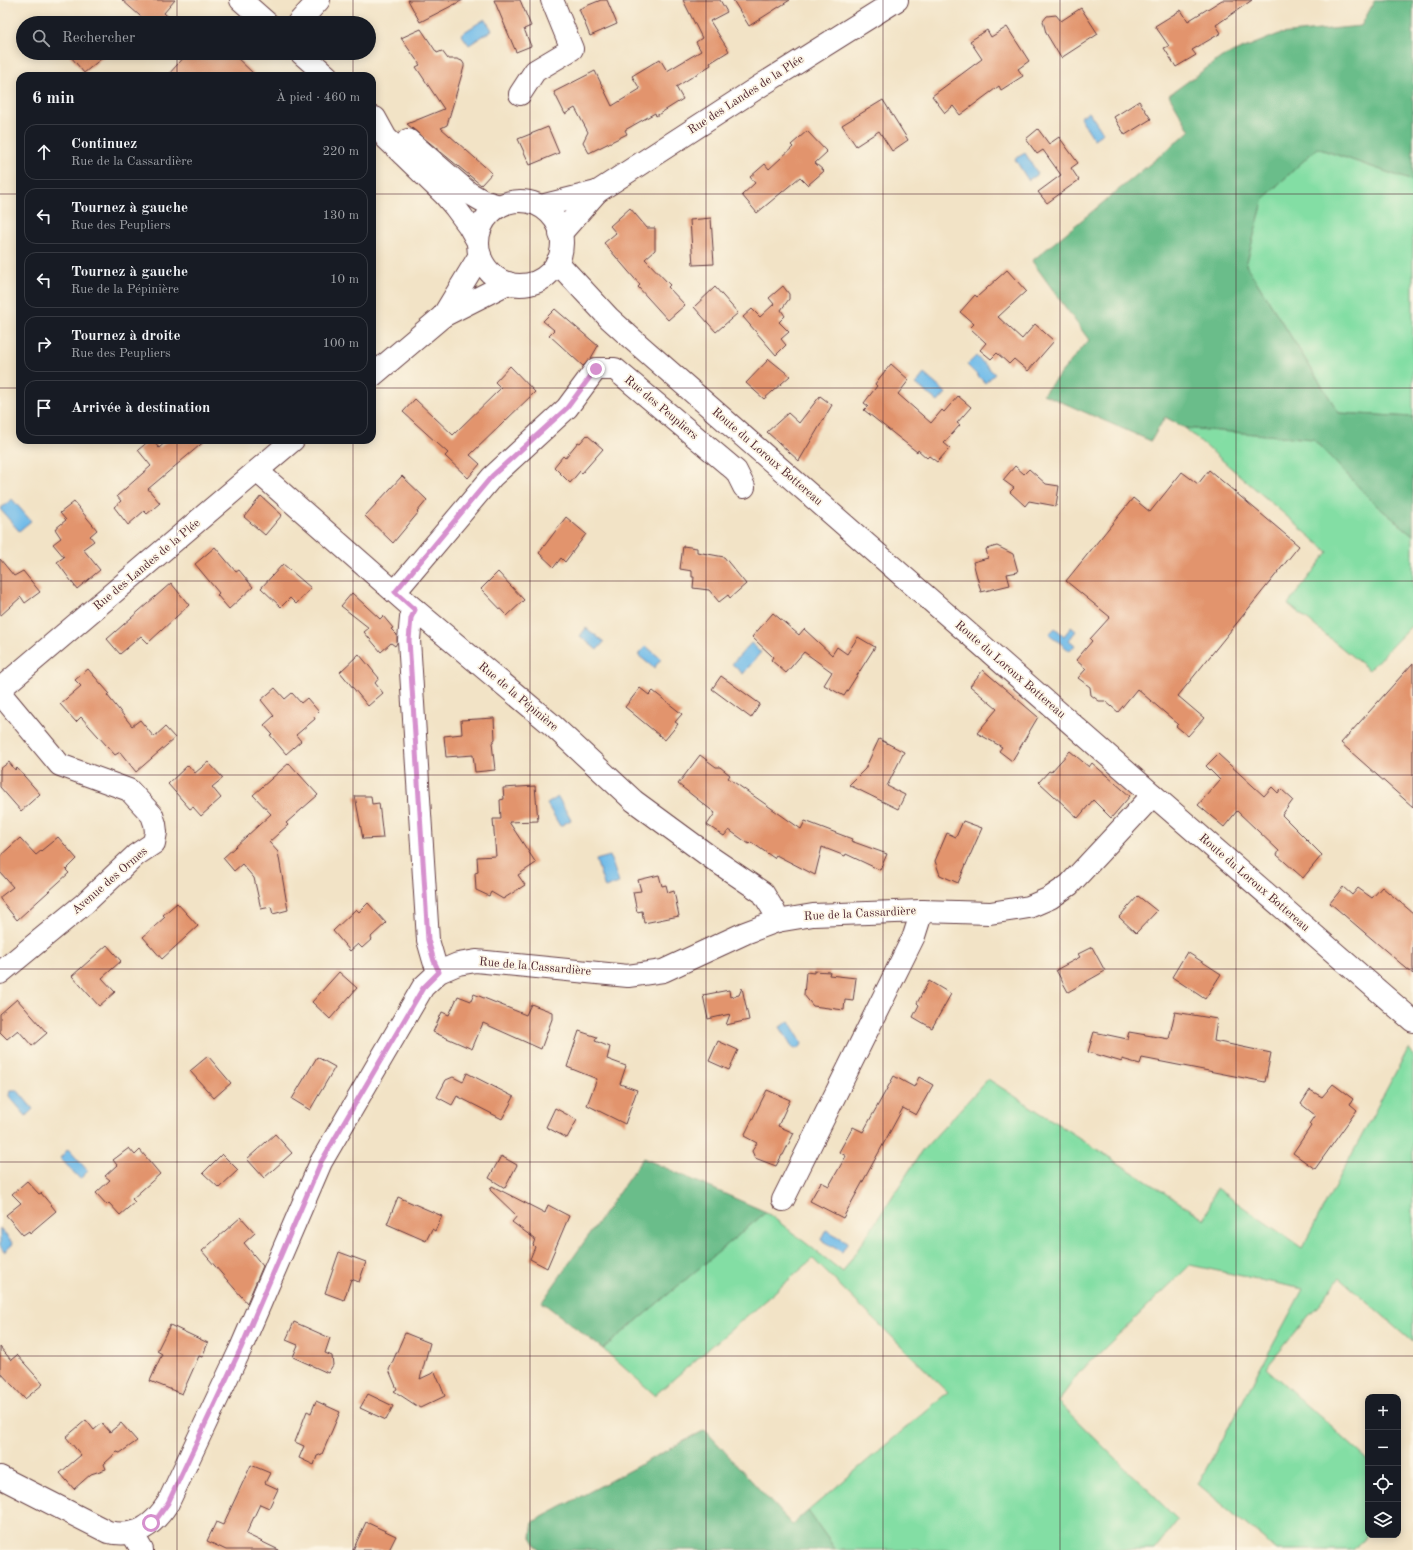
<!DOCTYPE html>
<html lang="fr">
<head>
<meta charset="utf-8">
<style>
	:root { --surface:#171b24; --page:#20242c; --text:#f1f3f6; --muted:#9ea1a6; --line:#363941 }
	body { margin:0; font-family:"Old Standard TT",serif; background:var(--page); color:var(--text) }
	.controls { position:absolute; right:12px; bottom:12px; display:grid; overflow:hidden; border-radius:8px; box-shadow:0 2px 10px #0003 }
	.controls button { width:36px; height:36px; display:grid; place-items:center; padding:0; border:0; border-bottom:1px solid var(--line); background:var(--surface); color:var(--text); font:20px sans-serif }
	.stop { position:absolute; width:12px; height:12px; margin:-9px; border:3px solid #d690ce; border-radius:50%; background:#fff }
	.stop.end { background:#d690ce; border-color:#fff; box-shadow:0 1px 4px #0008 }
	.list { margin:0; padding:0; list-style:none }
	h2 { display:flex; justify-content:space-between; align-items:center; height:52px; margin:0; padding:0 16px; font-size:17px }
	h2 small { font-size:13px; font-weight:400; color:var(--muted) }
	.list li { display:grid; grid-template-columns:26px 1fr auto; gap:12px; align-items:center; box-sizing:border-box; height:56px; margin:0 8px 8px; padding:0 8px; border:1px solid var(--line); border-radius:12px }
	.list b { display:block; font-size:15px; white-space:nowrap }
	.list p { margin:0; font-size:13px; white-space:nowrap; color:var(--muted) }
	.list em { font-size:13px; font-style:normal; color:var(--muted) }
	.icon { flex:none; width:22px; height:22px; fill:none; stroke:currentColor; stroke-width:2; stroke-linecap:round; stroke-linejoin:round }
	.map { position:relative; flex:none; width:1413px; height:1550px; overflow:hidden }
	.search { position:absolute; background:var(--surface); box-shadow:0 2px 10px #0003; left:16px; top:16px; width:360px; height:44px; display:flex; align-items:center; gap:10px; box-sizing:border-box; padding:0 14px; border-radius:22px; color:var(--muted); font-size:15px }
	.panel { position:absolute; background:var(--surface); box-shadow:0 2px 10px #0003; left:16px; top:72px; width:360px; height:372px; border-radius:12px }
	.map>svg:first-child { display:block }
</style>
</head>
<body>
<div class="map">
<svg width="1413" height="1550" viewBox="0 0 1413 1550">
	<rect width="100%" height="100%" fill="#fcf5e5"/>
	<filter id="ink" filterUnits="userSpaceOnUse"><feTurbulence type="fractalNoise" baseFrequency=".025" numOctaves="2"/><feDisplacementMap in="SourceGraphic" scale="8" xChannelSelector="R" yChannelSelector="G"/><feConvolveMatrix kernelMatrix="1 2 1 2 8 2 1 2 1" color-interpolation-filters="sRGB"/></filter>
	<filter id="wash" filterUnits="userSpaceOnUse"><feTurbulence type="fractalNoise" baseFrequency=".012" numOctaves="4" result="noise"/><feDisplacementMap in="SourceGraphic" scale="16" xChannelSelector="R" yChannelSelector="G"/><feGaussianBlur stdDeviation="0.9" result="paint"/><feColorMatrix in="noise" values="0 0 0 0 0 0 0 0 0 0 0 0 0 0 0 0 0 1.4 0 .05"/><feComposite in="paint" operator="in"/></filter>
	<g filter="url(#wash)">
		<rect width="100%" height="100%" fill="#f2e3c6"/>
		<!-- green -->
		<g fill="#83dea4" stroke="#667e68">
			<polygon points="1317,148 1413,181 1413,417 1339,413 1246,265 1264,198"/>
			<polygon points="1185,428 1313,439 1376,505 1413,535 1413,624 1369,670 1288,604 1328,552"/>
			<polygon points="1408,1049 1413,1054 1413,1342 1340,1278 1266,1368 1368,1460 1368,1533 1353,1550 1276,1550 1198,1484 1303,1289 1190,1265 1078,1374 1058,1402 1178,1520 1154,1550 836,1550 808,1511 948,1392 813,1259 655,1395 603,1349 766,1212 843,1272 922,1151 988,1079 1205,1219 1216,1188 1302,1248"/>
		</g>
		<!-- forest -->
		<g fill="#6abd8a" stroke="#5a6e5a">
			<polygon points="1375,0 1413,0 1413,181 1317,148 1264,198 1246,265 1339,413 1413,417 1413,535 1376,505 1313,439 1185,428 1165,417 1151,441 1043,394 1089,340 1032,261 1190,131 1169,95 1222,57 1279,34 1361,26"/>
			<polygon points="643,1158 766,1212 603,1349 542,1302"/>
			<polygon points="705,1430 792,1525 808,1511 836,1550 539,1550 531,1537 533,1522"/>
		</g>
		<!-- water -->
		<g fill="#70bbe9" stroke="#5d6d8a">
			<polygon points="485,19 492,30 469,45 461,34"/>
			<polygon points="1089,112 1103,133 1094,139 1080,117"/>
			<polygon points="1025,153 1038,174 1028,180 1015,159"/>
			<polygon points="976,356 995,374 985,383 967,365"/>
			<polygon points="924,374 946,393 938,402 916,384"/>
			<polygon points="12,499 31,521 19,531 0,509"/>
			<polygon points="1071,627 1076,631 1069,640 1075,645 1070,651 1049,634 1055,628 1064,636"/>
			<polygon points="586,628 604,642 597,650 580,636"/>
			<polygon points="751,643 761,652 743,674 732,664"/>
			<polygon points="646,646 661,659 654,668 638,655"/>
			<polygon points="558,797 571,820 560,826 547,804"/>
			<polygon points="610,856 619,883 605,888 596,860"/>
			<polygon points="789,1021 802,1043 801,1046 796,1049 793,1048 780,1027"/>
			<polygon points="10,1090 17,1090 33,1109 26,1116 9,1096"/>
			<polygon points="68,1149 88,1171 80,1179 60,1158"/>
			<polygon points="0,1228 13,1244 4,1252 0,1246"/>
			<polygon points="826,1230 848,1242 842,1252 821,1240"/>
		</g>
		<g id="blocks">
			<!-- building -->
			<g fill="#e2946d">
				<polygon points="122,0 175,0 164,13 175,23 148,23"/>
				<polygon points="408,0 463,0 420,22"/>
				<polygon points="494,0 520,0 531,26 524,29 531,46 516,52"/>
				<polygon points="601,0 607,0 617,24 590,36 579,9"/>
				<polygon points="683,0 720,0 727,12 710,21 729,51 710,63 711,65 676,87 683,99 656,116 655,113 625,130 627,134 589,153 583,142 588,132 575,108 565,114 554,92 595,71 612,106 640,89 632,76 660,59 667,71 701,51 696,42 702,38"/>
				<polygon points="733,0 790,0 749,26"/>
				<polygon points="1222,0 1252,0 1216,25 1221,33 1192,50 1196,55 1176,67 1164,48 1169,46 1155,26 1181,10 1188,21"/>
				<polygon points="1081,8 1098,34 1061,58 1046,33 1043,21 1047,16 1056,15 1061,21"/>
				<polygon points="1007,27 1029,61 1018,69 1023,76 1001,90 999,86 960,115 953,106 945,113 932,96 982,59 970,41 987,30 991,37"/>
				<polygon points="421,29 437,53 442,51 448,59 457,59 462,61 464,64 464,67 447,125 441,128 492,173 481,185 407,124 444,109 416,67 420,65 401,38"/>
				<polygon points="68,53 108,53 84,73"/>
				<polygon points="188,53 232,53 256,76 167,76"/>
				<polygon points="883,100 908,140 892,151 879,131 856,146 842,125"/>
				<polygon points="1139,101 1151,119 1125,135 1114,117"/>
				<polygon points="548,127 559,153 530,165 518,139"/>
				<polygon points="1038,129 1049,144 1059,137 1078,163 1071,168 1079,180 1047,203 1038,192 1061,175 1043,150 1037,154 1026,139"/>
				<polygon points="807,131 827,152 815,163 824,171 808,185 800,177 757,213 742,195 755,183 750,177 765,164 769,169 793,147 791,145"/>
				<polygon points="630,208 647,228 655,228 655,250 645,259 670,285 668,287 685,305 668,320 638,287 640,285 604,243 616,233 610,226"/>
				<polygon points="711,218 714,264 693,265 690,220"/>
				<polygon points="1007,270 1026,291 998,317 1022,339 1035,324 1054,341 1028,371 1014,359 1009,364 997,353 991,359 980,350 986,343 970,328 974,324 960,312 975,295 977,297"/>
				<polygon points="783,286 789,294 789,299 781,310 785,316 779,322 789,332 781,339 786,345 776,355 743,317 752,309 760,317 774,304 769,298"/>
				<polygon points="715,287 738,313 716,332 694,307"/>
				<polygon points="555,309 598,346 591,358 583,366 549,335 554,330 543,321"/>
				<polygon points="769,359 790,376 764,399 746,383"/>
				<polygon points="891,364 909,380 898,394 931,423 942,410 944,412 958,396 971,407 957,423 960,425 944,443 950,448 937,462 929,456 927,458 918,450 917,452 864,410 868,406 864,403 877,386 875,384 881,376"/>
				<polygon points="510,366 535,392 470,455 480,464 468,478 445,456 448,453 403,412 415,399 453,435 501,388 495,382"/>
				<polygon points="820,396 832,405 799,461 767,432 788,413 799,423"/>
				<polygon points="587,435 603,449 582,473 580,471 570,483 554,467 563,456 565,458 578,442 580,443"/>
				<polygon points="150,440 152,440 159,448 168,440 206,440 148,489 160,503 147,514 144,511 128,525 114,507 121,501 117,496 151,466 138,450"/>
				<polygon points="1015,466 1024,474 1029,469 1046,484 1059,486 1056,506 1029,501 1025,506 1010,492 1014,488 1003,480"/>
				<polygon points="1209,470 1299,546 1178,696 1204,718 1188,736 1176,726 1178,724 1137,689 1118,712 1105,701 1099,701 1091,695 1090,687 1078,678 1086,669 1076,660 1092,641 1090,639 1110,617 1066,581 1133,498 1150,512 1182,472 1198,484"/>
				<polygon points="402,476 427,500 417,512 418,513 393,543 365,516"/>
				<polygon points="261,496 282,515 265,535 244,517"/>
				<polygon points="74,502 97,530 90,536 94,541 83,549 100,570 77,589 57,562 64,557 53,544 61,538 55,529 66,520 60,513"/>
				<polygon points="566,517 586,534 565,562 561,558 554,567 539,553"/>
				<polygon points="683,546 697,548 697,552 724,557 746,584 730,598 728,595 719,602 709,590 693,588 694,577 692,577 692,571 680,569"/>
				<polygon points="997,546 1013,554 1018,572 1007,574 1010,585 981,592 973,562 988,558 986,549"/>
				<polygon points="215,547 236,572 239,570 253,587 229,609 217,595 219,593 195,564"/>
				<polygon points="0,559 14,576 23,571 40,592 25,603 21,597 0,616"/>
				<polygon points="283,564 311,588 296,604 290,598 281,607 261,588"/>
				<polygon points="498,572 524,600 507,616 481,589"/>
				<polygon points="171,583 189,605 148,643 141,636 120,654 107,639"/>
				<polygon points="352,593 380,619 383,616 393,628 391,629 397,635 397,643 395,646 391,643 381,652 364,632 369,628 341,606"/>
				<polygon points="773,613 799,635 804,629 832,655 837,647 847,654 858,637 875,647 844,696 824,685 832,672 804,652 786,673 771,660 773,657 752,637"/>
				<polygon points="359,654 379,678 375,683 383,693 368,706 340,672"/>
				<polygon points="1413,663 1413,807 1341,743"/>
				<polygon points="88,669 109,693 107,695 132,726 140,720 154,737 165,727 175,738 136,772 120,752 115,755 81,717 76,722 60,704 81,686 75,680"/>
				<polygon points="983,670 1038,717 1012,761 999,751 1002,747 977,733 997,709 970,686"/>
				<polygon points="721,676 760,704 751,718 712,689"/>
				<polygon points="275,688 285,699 292,693 301,703 307,698 319,712 314,717 315,719 296,735 301,741 286,754 270,735 272,734 264,725 274,716 261,700"/>
				<polygon points="640,688 649,695 653,691 682,714 675,722 678,724 665,740 625,707"/>
				<polygon points="494,718 495,739 492,743 495,770 475,772 473,755 446,757 444,736 462,734 461,720"/>
				<polygon points="879,739 904,752 887,786 905,795 898,809 849,785 865,769"/>
				<polygon points="1070,751 1089,767 1092,763 1130,796 1111,818 1093,800 1078,818 1039,782 1049,771 1051,772"/>
				<polygon points="1218,754 1264,796 1272,787 1278,793 1281,789 1293,800 1282,815 1322,855 1303,878 1277,855 1279,851 1237,811 1224,827 1198,805 1220,780 1206,766"/>
				<polygon points="700,755 716,767 720,767 730,775 728,778 801,829 805,821 852,839 851,841 887,854 880,870 846,854 845,856 822,847 815,875 776,855 774,858 751,842 749,844 729,830 724,836 707,825 715,813 678,784"/>
				<polygon points="9,762 15,770 17,768 40,794 21,811 0,787 0,769"/>
				<polygon points="208,762 223,778 212,787 221,798 201,816 193,807 190,809 168,784 188,765 195,773"/>
				<polygon points="289,763 318,795 286,823 288,825 269,842 278,852 288,910 273,914 271,907 261,909 254,878 242,864 234,871 223,858 271,814 253,795"/>
				<polygon points="535,786 538,821 509,822 536,863 518,875 525,885 503,899 491,892 489,896 476,890 475,873 478,872 477,857 496,856 493,819 501,819 500,800 504,799 503,788"/>
				<polygon points="355,796 371,796 372,804 379,803 383,838 363,839"/>
				<polygon points="963,821 982,828 958,883 940,875 935,861 947,833 956,837"/>
				<polygon points="58,837 77,859 66,870 69,873 17,920 0,899 0,897 13,887 0,872 0,856 20,838 36,855"/>
				<polygon points="659,875 662,886 666,885 668,893 674,891 679,916 644,923 642,911 637,912 633,892 641,891 638,880"/>
				<polygon points="1343,887 1352,895 1358,888 1372,898 1382,887 1413,913 1413,974 1330,903"/>
				<polygon points="1138,896 1157,911 1136,933 1119,917"/>
				<polygon points="177,903 198,926 162,959 143,937 165,917 163,915"/>
				<polygon points="368,903 386,923 371,937 372,939 362,948 358,944 350,951 333,931 356,909 359,912"/>
				<polygon points="107,945 121,961 102,978 115,992 99,1006 72,976"/>
				<polygon points="1092,947 1105,971 1068,992 1056,970 1080,957 1078,954"/>
				<polygon points="1187,952 1221,974 1205,999 1172,977"/>
				<polygon points="814,971 830,972 829,975 856,978 853,1001 845,1000 844,1010 813,1006 804,995 806,972 814,973"/>
				<polygon points="339,972 357,988 330,1019 312,1002"/>
				<polygon points="929,981 951,994 932,1028 913,1017 919,1005 917,1003"/>
				<polygon points="742,988 749,1020 726,1025 730,1014 708,1019 703,995 729,990 730,997 739,995"/>
				<polygon points="474,994 526,1015 531,1004 552,1012 552,1019 541,1049 483,1023 472,1049 433,1032 442,1012 449,1015 458,996 471,1001"/>
				<polygon points="17,999 47,1033 32,1046 18,1030 7,1039 0,1032 0,1014"/>
				<polygon points="1175,1012 1217,1019 1214,1041 1271,1053 1265,1082 1142,1058 1140,1064 1122,1059 1122,1062 1088,1052 1094,1032 1127,1039 1129,1032 1169,1039"/>
				<polygon points="579,1031 597,1037 595,1041 610,1047 607,1059 626,1066 620,1084 637,1090 625,1124 587,1105 597,1079 567,1067"/>
				<polygon points="718,1041 738,1050 729,1070 709,1061"/>
				<polygon points="208,1056 231,1083 214,1098 190,1071"/>
				<polygon points="317,1057 335,1067 310,1110 292,1099"/>
				<polygon points="467,1073 514,1097 502,1119 457,1096 452,1105 437,1097 446,1080 453,1077 463,1082"/>
				<polygon points="894,1076 914,1087 919,1077 933,1085 916,1115 903,1108 843,1218 810,1201 821,1182 829,1186 846,1156 839,1152 853,1127 863,1132"/>
				<polygon points="1333,1084 1353,1099 1350,1104 1357,1110 1315,1169 1293,1153 1311,1126 1309,1124 1315,1115 1301,1104 1310,1090 1322,1097"/>
				<polygon points="767,1090 790,1100 778,1126 794,1133 783,1155 782,1155 776,1166 755,1158 752,1151 757,1143 744,1136"/>
				<polygon points="555,1108 577,1120 567,1138 546,1127"/>
				<polygon points="275,1134 292,1153 264,1178 247,1159"/>
				<polygon points="129,1148 135,1155 140,1150 160,1174 132,1199 135,1202 120,1215 109,1203 107,1205 96,1193 110,1180 105,1176 117,1165 113,1160"/>
				<polygon points="222,1154 238,1170 219,1188 203,1173"/>
				<polygon points="501,1156 517,1165 505,1188 489,1178"/>
				<polygon points="27,1181 39,1194 41,1193 56,1211 30,1233 29,1231 23,1235 6,1215 21,1203 12,1194"/>
				<polygon points="492,1186 545,1213 548,1205 569,1216 547,1268 530,1259 535,1247 533,1245 535,1239 512,1222 517,1216 490,1190"/>
				<polygon points="398,1197 442,1216 435,1231 432,1229 426,1241 387,1224"/>
				<polygon points="241,1217 255,1233 244,1243 263,1266 247,1303 202,1251"/>
				<polygon points="339,1252 366,1262 359,1282 351,1279 344,1300 325,1293"/>
				<polygon points="294,1322 330,1338 325,1353 332,1356 333,1365 328,1373 293,1357 298,1345 286,1340"/>
				<polygon points="170,1325 208,1343 202,1357 199,1356 182,1394 150,1381 162,1354 157,1351"/>
				<polygon points="405,1333 430,1343 420,1379 435,1372 445,1396 420,1408 394,1391 397,1389 389,1370"/>
				<polygon points="0,1347 11,1360 17,1355 43,1384 25,1399 0,1372"/>
				<polygon points="368,1394 393,1406 386,1420 360,1408"/>
				<polygon points="316,1401 340,1412 322,1454 317,1456 314,1465 299,1458 304,1446 295,1442 307,1411 311,1413"/>
				<polygon points="86,1420 94,1430 102,1423 110,1432 121,1423 137,1441 120,1453 117,1452 104,1464 106,1469 91,1474 74,1489 60,1473 81,1455 66,1437"/>
				<polygon points="251,1465 270,1473 265,1483 278,1489 269,1508 260,1504 246,1534 279,1550 226,1550 207,1541 216,1522 223,1525"/>
				<polygon points="366,1522 396,1536 389,1550 353,1550"/>
			</g>
		</g>
	</g>
	<g filter="url(#ink)">
		<use href="#blocks" fill-opacity="0" stroke="#633c42" stroke-width="1"/>
		<g fill="none" stroke-linecap="round" stroke-linejoin="round">
			<defs>
				<g id="minor">
					<polyline points="298,23 319,0"/>
					<polyline points="520,94 535,71 572,49 552,0"/>
					<polyline points="257,471 415,610 551,724 634,801 713,859 763,893 774,911 777,921"/>
					<polyline points="395,592 492,477 567,408 596,369 615,369 736,471 744,487"/>
					<polyline points="415,610 411,618 409,640 428,940 434,961 439,972"/>
					<polyline points="0,693 60,765 129,790 152,815 155,824 156,832 154,843 136,855 84,904 0,973"/>
					<polyline points="783,1200 914,936 922,911"/>
					<path d="M0,1477L108,1532C137,1538 153,1526 168,1503L241,1348L321,1162L423,987L439,972L458,964L476,961L628,976L663,971L745,933L777,921L813,915L922,911L990,913L1029,907L1050,898L1069,885L1153,795"/>
					<polyline points="132,1533 142,1550"/>
				</g>
				<g id="tertiary">
					<polyline points="541,206 597,192 760,86 897,0"/>
					<polyline points="560,234 597,192"/>
					<polyline points="443,316 480,255"/>
					<polyline points="372,376 443,316 508,283"/>
					<polyline points="0,689 293,440"/>
				</g>
				<g id="secondary">
					<polyline points="241,0 267,23"/>
					<polyline points="301,53 327,76"/>
					<polyline points="375,118 386,138 444,194 455,207 469,226 478,242"/>
					<polyline points="408,140 469,193 483,201 499,206"/>
					<circle cx="520" cy="243" r="42"/>
					<polyline points="557,262 609,318 631,338 1153,795 1413,1021"/>
				</g>
			</defs>
			<!-- minor casing -->
			<use href="#minor" stroke="#633c42" stroke-width="24"/>
			<!-- tertiary casing -->
			<use href="#tertiary" stroke="#633c42" stroke-width="24"/>
			<!-- secondary casing -->
			<use href="#secondary" stroke="#633c42" stroke-width="24"/>
			<!-- minor -->
			<use href="#minor" stroke="#fff" stroke-width="22"/>
			<!-- tertiary -->
			<use href="#tertiary" stroke="#fff" stroke-width="22"/>
			<!-- secondary -->
			<use href="#secondary" stroke="#fff" stroke-width="22"/>
		</g>
	</g>
	<g fill="none" stroke-linecap="round" stroke-linejoin="round" filter="url(#ink)">
		<!-- route -->
		<polyline stroke="#d690ce" stroke-width="5" points="151,1523 158,1517 168,1503 241,1348 321,1162 423,988 439,972 434,961 428,940 409,640 411,618 415,610 395,592 492,476 567,408 596,369"/>
	</g>
	<!-- grid -->
	<path fill="none" stroke="#4a1f2b" stroke-width="1" stroke-opacity="0.55" d="M177,0V23M353,0V23M530,0V1550M706,0V1550M883,0V1550M1060,0V1550M1236,0V1550M177,53V76M353,53V76M0,194H20M372,194H1413M0,388H20M372,388H1413M177,440V1550M353,440V1550M0,581H1413M0,775H1413M0,969H1413M0,1162H1413M0,1356H1413"/>
	<g text-anchor="middle" dominant-baseline="central" stroke-width="3.5" stroke-linejoin="round" paint-order="stroke">
		<!-- street labels -->
		<g font-size="12" fill="#4a1f2b" stroke="#fcf5e5">
			<text transform="translate(746 95) rotate(-33)">Rue des Landes de la Plée</text>
			<text transform="translate(661 408) rotate(40)">Rue des Peupliers</text>
			<text transform="translate(767 457) rotate(41)">Route du Loroux Bottereau</text>
			<text transform="translate(147 565) rotate(-40)">Rue des Landes de la Plée</text>
			<text transform="translate(1010 670) rotate(41)">Route du Loroux Bottereau</text>
			<text transform="translate(518 697) rotate(40)">Rue de la Pépinière</text>
			<text transform="translate(110 881) rotate(-41)">Avenue des Ormes</text>
			<text transform="translate(1254 883) rotate(41)">Route du Loroux Bottereau</text>
			<text transform="translate(860 914) rotate(-3)">Rue de la Cassardière</text>
			<text transform="translate(535 967) rotate(5)">Rue de la Cassardière</text>
		</g>
	</g>
</svg>
<div class="controls">
<button>+</button>
<button>−</button>
<button><svg class="icon" aria-label="locate" viewBox="0 0 24 24"><circle cx="12" cy="12" r="6"/><path d="M12 2v4M12 18v4M2 12h4M18 12h4"/></svg></button>
<button><svg class="icon" aria-label="layers" viewBox="0 0 24 24"><path d="M12 4l9 5-9 5-9-5zM3 14l9 5 9-5"/></svg></button>
</div>
<div class="stop" style="left:151px;top:1523px"></div>
<div class="stop end" style="left:596px;top:369px"></div>
<div class="search"><svg class="icon" aria-label="search" viewBox="0 0 24 24"><circle cx="10" cy="10" r="6"/><path d="M15 15l6 6"/></svg>Rechercher</div>
<section class="panel">
<h2>6 min<small>À pied · 460 m</small></h2>
<ul class="list">
<li><svg class="icon" aria-label="ahead" viewBox="0 0 24 24"><path d="M12 20V5M6 11l6-6 6 6"/></svg><div><b>Continuez</b><p>Rue de la Cassardière</p></div><em>220 m</em></li>
<li><svg class="icon" aria-label="left" viewBox="0 0 24 24"><path d="M17 20v-9H6M10 6l-5 5 5 5"/></svg><div><b>Tournez à gauche</b><p>Rue des Peupliers</p></div><em>130 m</em></li>
<li><svg class="icon" aria-label="left" viewBox="0 0 24 24"><path d="M17 20v-9H6M10 6l-5 5 5 5"/></svg><div><b>Tournez à gauche</b><p>Rue de la Pépinière</p></div><em>10 m</em></li>
<li><svg class="icon" aria-label="right" viewBox="0 0 24 24"><path d="M7 20v-9h11M14 6l5 5-5 5"/></svg><div><b>Tournez à droite</b><p>Rue des Peupliers</p></div><em>100 m</em></li>
<li><svg class="icon" aria-label="arrive" viewBox="0 0 24 24"><path d="M6 21V4h12l-3 4 3 4H6"/></svg><div><b>Arrivée à destination</b></div></li>
</ul>
</section>
</div>
</body>
</html>
